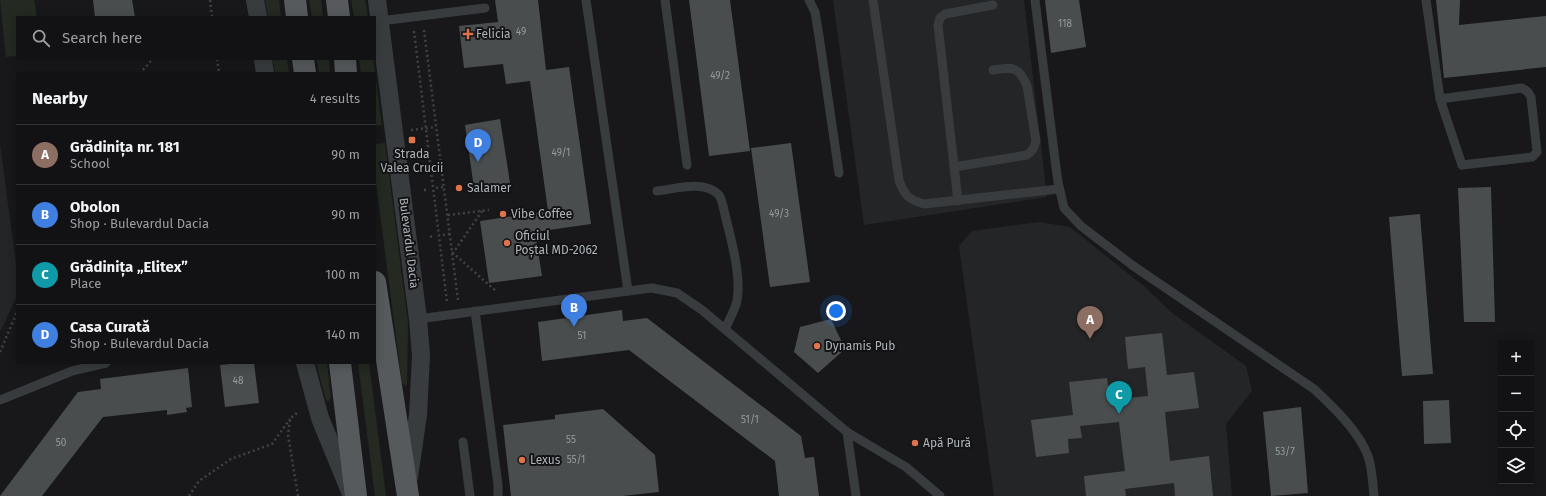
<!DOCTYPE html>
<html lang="en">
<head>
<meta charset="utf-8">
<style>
	:root { --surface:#121214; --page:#1b1b1d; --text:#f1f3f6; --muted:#9c9ea0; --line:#313234; --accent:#d93025 }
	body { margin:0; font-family:"Fira Sans",sans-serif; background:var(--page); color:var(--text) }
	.controls { position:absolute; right:12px; bottom:12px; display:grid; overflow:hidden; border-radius:0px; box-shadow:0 2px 10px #0003 }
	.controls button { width:36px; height:36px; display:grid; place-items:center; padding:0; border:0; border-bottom:1px solid var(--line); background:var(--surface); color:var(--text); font:20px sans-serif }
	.you { position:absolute; left:836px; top:311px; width:14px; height:14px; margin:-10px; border:3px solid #fff; border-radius:50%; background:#1a73e8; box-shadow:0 0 0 6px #1a73e833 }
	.badge { display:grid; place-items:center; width:26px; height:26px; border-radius:50%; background:var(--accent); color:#fff; font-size:13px; font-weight:700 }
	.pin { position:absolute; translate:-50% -33px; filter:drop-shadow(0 1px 2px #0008) }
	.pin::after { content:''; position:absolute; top:21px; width:14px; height:12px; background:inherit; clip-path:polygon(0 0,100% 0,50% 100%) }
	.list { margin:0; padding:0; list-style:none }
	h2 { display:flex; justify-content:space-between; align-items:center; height:52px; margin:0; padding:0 16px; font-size:17px }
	h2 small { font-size:13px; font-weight:400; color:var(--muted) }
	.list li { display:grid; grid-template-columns:26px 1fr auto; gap:12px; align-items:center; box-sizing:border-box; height:60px; padding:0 16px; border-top:1px solid var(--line) }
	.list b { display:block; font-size:15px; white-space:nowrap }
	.list p { margin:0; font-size:13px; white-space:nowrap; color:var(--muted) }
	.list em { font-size:13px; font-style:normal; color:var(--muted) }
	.icon { flex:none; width:22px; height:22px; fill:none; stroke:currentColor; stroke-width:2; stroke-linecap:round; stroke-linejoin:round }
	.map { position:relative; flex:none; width:1546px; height:496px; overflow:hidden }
	.search { position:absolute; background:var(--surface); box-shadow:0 2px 10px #0003; left:16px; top:16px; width:360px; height:44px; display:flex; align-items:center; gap:10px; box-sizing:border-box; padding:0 14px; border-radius:0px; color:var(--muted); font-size:15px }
	.panel { position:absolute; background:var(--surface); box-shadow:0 2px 10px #0003; left:16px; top:72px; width:360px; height:292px; border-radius:0px }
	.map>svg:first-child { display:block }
</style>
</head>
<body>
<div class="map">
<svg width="1546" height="496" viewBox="0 0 1546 496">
	<rect width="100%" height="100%" fill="#18181a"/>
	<!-- built -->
	<g fill="#242526">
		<polygon points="833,0 1024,0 1047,197 864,225"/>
		<polygon points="0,144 17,271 17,296 0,332"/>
		<polygon points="1039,222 1070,227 1145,287 1171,312 1246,366 1252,391 1226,424 1232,496 994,496 959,246 972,231"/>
	</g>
	<!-- green -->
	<g fill="#242922">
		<polygon points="0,0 34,0 37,17 17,17 17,56 6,57"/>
		<polygon points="265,0 279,0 281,17 268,17"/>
		<polygon points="309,0 321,0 323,17 312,17"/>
		<polygon points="351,0 365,0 368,17 354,17"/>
		<polygon points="273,59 287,59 289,73 275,73"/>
		<polygon points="317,59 329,59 330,73 319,73"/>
		<polygon points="359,59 373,59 375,73 361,73"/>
		<polygon points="375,73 382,125 375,126"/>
		<polygon points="385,143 408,323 407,384 406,386 402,383 375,175 375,144"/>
		<polygon points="316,363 327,363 331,398 328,402 326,400"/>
		<polygon points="358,363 369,363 386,496 375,496"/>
	</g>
	<!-- building -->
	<g fill="#4a4d4e">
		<polygon points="93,0 132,0 135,17 95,17"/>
		<polygon points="495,0 538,0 546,70 569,67 591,224 535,232 542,276 489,283 480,221 548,211 530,81 506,84 503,64 464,68 459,26 498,22"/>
		<polygon points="689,0 730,0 750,151 709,156"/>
		<polygon points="1045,0 1079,0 1086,47 1051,53"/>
		<polygon points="1436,0 1460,0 1459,25 1546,16 1546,67 1444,78"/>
		<polygon points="500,119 510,183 474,188 465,125"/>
		<polygon points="791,143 810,282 770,287 751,148"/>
		<polygon points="1491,187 1495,322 1464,322 1458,188"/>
		<polygon points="1420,214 1433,374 1402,376 1389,217"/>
		<polygon points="622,310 623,321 647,318 801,436 805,458 814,457 819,496 779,496 775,461 629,350 542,361 538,322"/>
		<polygon points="831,319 845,349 818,373 794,352 800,327"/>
		<polygon points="1162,333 1167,375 1194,372 1199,408 1165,412 1170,461 1209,456 1213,496 1175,496 1174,483 1125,489 1126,496 1086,496 1084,476 1125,471 1119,422 1080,426 1082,438 1068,439 1069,453 1036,457 1031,420 1073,415 1069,382 1107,378 1110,400 1148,396 1145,367 1128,369 1125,337"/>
		<polygon points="240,363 254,363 259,403 225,407 220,365"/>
		<polygon points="188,368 192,407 186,408 187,412 167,415 167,410 103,417 42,496 0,496 78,392 101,389 100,379"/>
		<polygon points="1449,400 1451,443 1424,444 1423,401"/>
		<polygon points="1301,407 1308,493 1271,496 1263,412"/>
		<polygon points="603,409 655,455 659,492 622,496 511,496 503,425 555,419 555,415"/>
	</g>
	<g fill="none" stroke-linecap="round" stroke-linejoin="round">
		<!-- path -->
		<g stroke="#3f4345" stroke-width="2.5" stroke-dasharray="2 3" stroke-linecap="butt">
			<polyline points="210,0 212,17"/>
			<polyline points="424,30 458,300"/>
			<polyline points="414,31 447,302"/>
			<polyline points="217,59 219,73"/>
			<polyline points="143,70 151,61"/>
			<polyline points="411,130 436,127"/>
			<polyline points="436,188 444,187"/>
			<polyline points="424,190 428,190"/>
			<polyline points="482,211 453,253 497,292"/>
			<polyline points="448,215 489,210"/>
			<polyline points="443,235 450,234"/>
			<polyline points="430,237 434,236"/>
			<polyline points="0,352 17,312"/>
			<polyline points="189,496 199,481 231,459 272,444 290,419"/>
			<polyline points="298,496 288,435 290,419 299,411"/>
		</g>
		<!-- lane -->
		<g stroke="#393c3e" stroke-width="9">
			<polyline points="586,0 628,291"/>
			<polyline points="665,0 687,165"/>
			<polyline points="809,0 815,12 819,36 839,173"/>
			<path d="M873,0L899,180C904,195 909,200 924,204L1059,189"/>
			<path d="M1035,0L1055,160L1058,182L1064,208L1081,226L1132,265L1314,389C1333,407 1358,430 1368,456C1372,468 1373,484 1374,496"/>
			<polyline points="1426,0 1440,99 1462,165 1532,157 1537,152 1531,97 1528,92 1522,88 1440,99"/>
			<polyline points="380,21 485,8"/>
			<path d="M954,167L1027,155C1033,151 1034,147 1036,141L1027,86C1019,66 1012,67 993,70"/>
			<path d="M657,191C675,189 703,180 718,194C721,197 722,202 723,206C729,233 742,273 737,301C735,310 729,320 725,329"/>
			<polyline points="958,201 938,25 940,18 945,14 993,5"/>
			<polyline points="475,311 498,485 498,496"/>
			<polyline points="418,319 628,291 652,288 677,293 702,310 847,432 906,467 940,496"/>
			<polyline points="0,400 72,371 106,363"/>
			<polyline points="847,432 856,496"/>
			<polyline points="463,442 470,496"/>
		</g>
		<!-- street -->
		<g stroke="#393c3e" stroke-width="18">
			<polyline points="255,0 258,17"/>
			<polyline points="377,0 418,319 421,355 418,415 409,477"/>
			<polyline points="263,59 265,73"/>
			<polyline points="305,363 320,418 351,494"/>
		</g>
		<!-- primary -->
		<g stroke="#565a5d" stroke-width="22">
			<polyline points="295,0 297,17"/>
			<polyline points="337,0 339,17"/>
			<polyline points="303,59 305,73"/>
			<polyline points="345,59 346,73"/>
			<polyline points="375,282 408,496"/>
			<polyline points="340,363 356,496"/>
		</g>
	</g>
	<!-- markers -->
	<g fill="#de744b" stroke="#131315" stroke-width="1.5">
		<path d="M466 28h4v4h4v4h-4v4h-4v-4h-4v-4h4z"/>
		<rect x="408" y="136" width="8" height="8" rx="2"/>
		<circle cx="459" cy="188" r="4"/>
		<circle cx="503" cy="214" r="4"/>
		<circle cx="507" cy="243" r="4"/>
		<circle cx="817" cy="346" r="4"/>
		<circle cx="915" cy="443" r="4"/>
		<circle cx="522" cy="460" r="4"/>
	</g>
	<g text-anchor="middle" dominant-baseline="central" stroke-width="4" stroke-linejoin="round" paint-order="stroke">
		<!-- number labels -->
		<g font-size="10" fill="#949a9e">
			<text x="1065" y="24">118</text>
			<text x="521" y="32">49</text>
			<text x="720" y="76">49/2</text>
			<text x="561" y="153">49/1</text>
			<text x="779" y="214">49/3</text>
			<text x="582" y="336">51</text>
			<text x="238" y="381">48</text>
			<text x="750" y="420">51/1</text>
			<text x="571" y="440">55</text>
			<text x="61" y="443">50</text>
			<text x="1285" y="452">53/7</text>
			<text x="576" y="460">55/1</text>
		</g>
		<!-- poi labels -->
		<g font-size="12" fill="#acb4b8" stroke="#131315" text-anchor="start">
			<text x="476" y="34">Felicia</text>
			<text x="412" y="154" text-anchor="middle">Strada<tspan x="412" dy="14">Valea Crucii</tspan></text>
			<text x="467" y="188">Salamer</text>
			<text x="511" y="214">Vibe Coffee</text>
			<text x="515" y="236">Oficiul<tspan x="515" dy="14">Poștal MD-2062</tspan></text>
			<text x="825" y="346">Dynamis Pub</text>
			<text x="923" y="443">Apă Pură</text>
			<text x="530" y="460">Lexus</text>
		</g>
		<!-- street labels -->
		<g font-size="12" fill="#acb4b8" stroke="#131315">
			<text transform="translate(409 243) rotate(83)">Bulevardul Dacia</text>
		</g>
	</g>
</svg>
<div class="controls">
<button>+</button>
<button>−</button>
<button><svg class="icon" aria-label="locate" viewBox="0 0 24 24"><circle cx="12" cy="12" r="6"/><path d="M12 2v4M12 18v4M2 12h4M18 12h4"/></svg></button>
<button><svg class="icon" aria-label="layers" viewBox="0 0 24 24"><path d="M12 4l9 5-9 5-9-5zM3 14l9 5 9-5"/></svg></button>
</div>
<div class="you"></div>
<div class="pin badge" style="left:1090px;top:339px;background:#8d6e63">A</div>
<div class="pin badge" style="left:574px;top:327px;background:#3f7fe0">B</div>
<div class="pin badge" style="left:1119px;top:414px;background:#0f9aa8">C</div>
<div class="pin badge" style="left:478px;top:162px;background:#3f7fe0">D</div>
<div class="search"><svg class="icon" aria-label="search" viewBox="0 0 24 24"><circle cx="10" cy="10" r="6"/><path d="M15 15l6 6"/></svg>Search here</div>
<section class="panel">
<h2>Nearby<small>4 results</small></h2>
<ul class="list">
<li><span class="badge" style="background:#8d6e63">A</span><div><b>Grădinița nr. 181</b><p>School</p></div><em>90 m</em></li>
<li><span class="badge" style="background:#3f7fe0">B</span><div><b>Obolon</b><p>Shop · Bulevardul Dacia</p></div><em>90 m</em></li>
<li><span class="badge" style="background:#0f9aa8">C</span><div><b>Grădinița „Elitex”</b><p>Place</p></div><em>100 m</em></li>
<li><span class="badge" style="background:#3f7fe0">D</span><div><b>Casa Curată</b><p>Shop · Bulevardul Dacia</p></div><em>140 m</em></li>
</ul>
</section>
</div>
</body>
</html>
